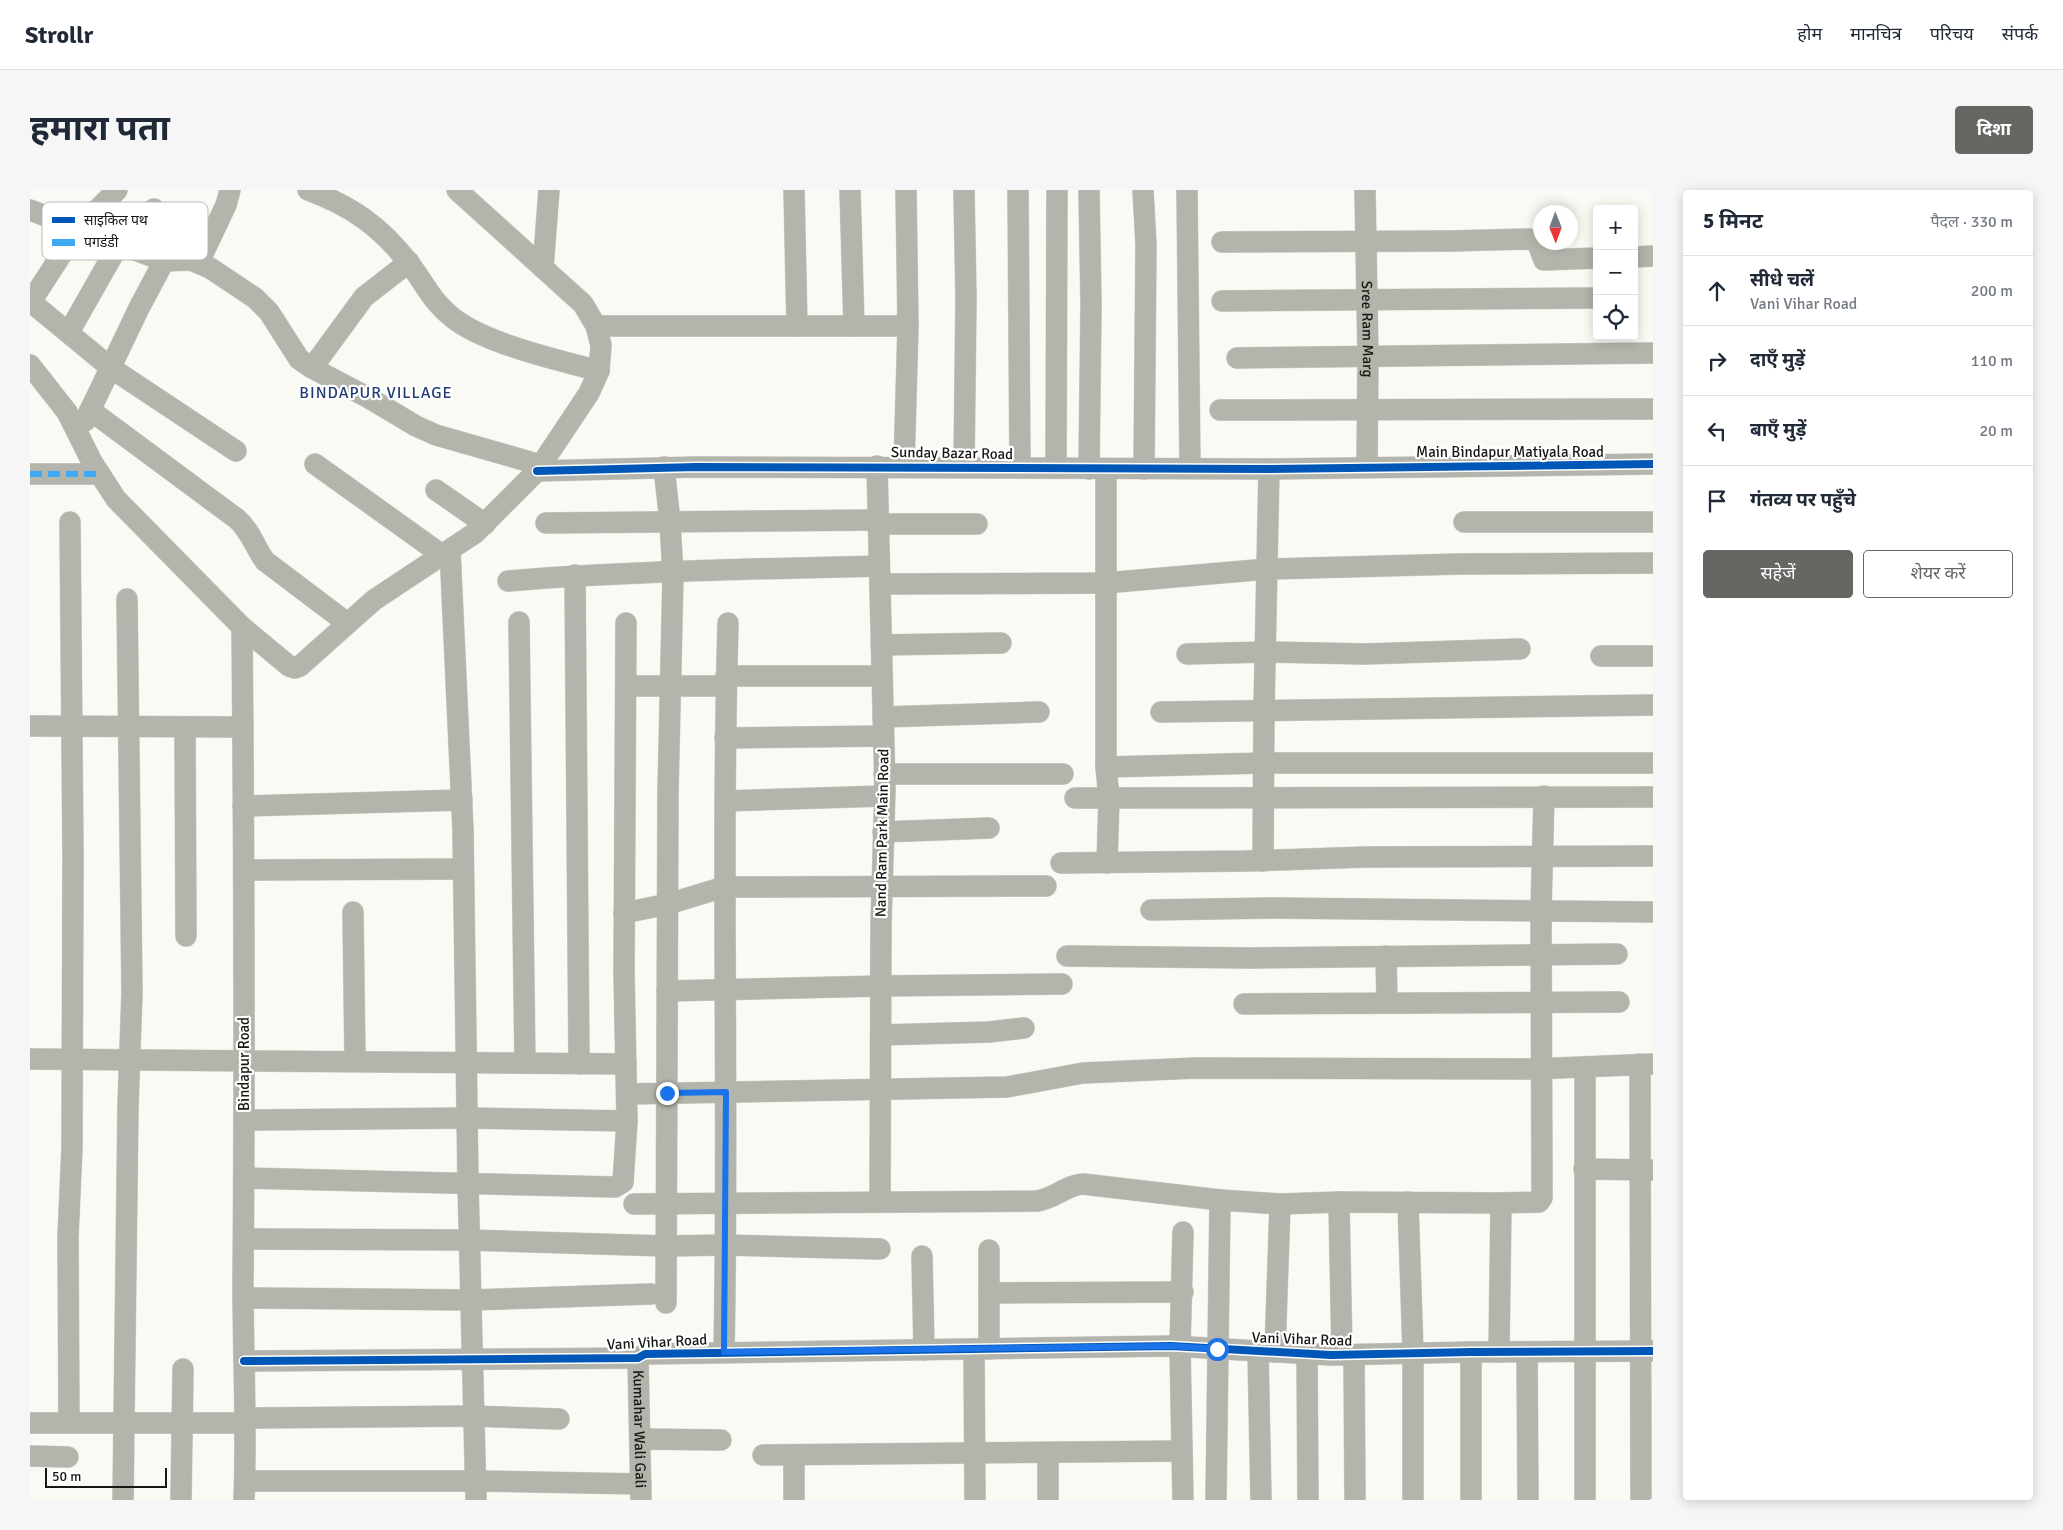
<!DOCTYPE html>
<html lang="hi">
<head>
<meta charset="utf-8">
<style>
	:root { --surface:#fff; --page:#f6f6f7; --text:#1f2937; --muted:#747a83; --line:#e0e1e3; --accent:#666763 }
	body { margin:0; font-family:Signika,"Noto Sans Devanagari",sans-serif; background:var(--page); color:var(--text) }
	.controls { position:absolute; right:15px; top:15px; display:grid; overflow:hidden; border-radius:5px; box-shadow:0 2px 12px #0003 }
	.controls button { width:45px; height:45px; display:grid; place-items:center; padding:0; border:0; border-bottom:1px solid var(--line); background:var(--surface); color:var(--text); font:25px sans-serif }
	.compass { position:absolute; left:1503px; top:15px; width:45px; height:45px; border-radius:50%; background:var(--surface); box-shadow:0 2px 12px #0003; rotate:179deg }
	.scale { position:absolute; left:15px; bottom:12px; width:122px; box-sizing:border-box; padding-left:5px; border:2px solid #171814; border-top:0; font-size:14px; line-height:18px; white-space:nowrap; color:#171814; -webkit-text-stroke:4px #fff; paint-order:stroke }
	.stop { position:absolute; width:15px; height:15px; margin:-11px; border:4px solid #1a73e8; border-radius:50%; background:#fff }
	.stop.end { background:#1a73e8; border-color:#fff; box-shadow:0 1px 5px #0008 }
	.list { margin:0; padding:0; list-style:none }
	h2 { display:flex; justify-content:space-between; align-items:center; height:65px; margin:0; padding:0 20px; font-size:21px }
	h2 small { font-size:16px; font-weight:400; color:var(--muted) }
	.list li { display:grid; grid-template-columns:32px 1fr auto; gap:15px; align-items:center; box-sizing:border-box; height:70px; padding:0 20px; border-top:1px solid var(--line) }
	.list b { display:block; font-size:19px; white-space:nowrap }
	.list p { margin:0; font-size:16px; white-space:nowrap; color:var(--muted) }
	.list em { font-size:16px; font-style:normal; color:var(--muted) }
	.actions { display:flex; gap:10px; padding:15px 20px }
	.actions a { flex:1; padding:11px 0; border:1px solid var(--accent); border-radius:5px; text-align:center; font-size:18px; color:var(--accent) }
	.actions .main { background:var(--accent); color:#fff }
	.icon { flex:none; width:28px; height:28px; fill:none; stroke:currentColor; stroke-width:2; stroke-linecap:round; stroke-linejoin:round }
	.map { position:relative; flex:none; width:1623px; height:1310px; overflow:hidden; border-radius:5px }
	header { display:flex; align-items:center; gap:30px; box-sizing:border-box; height:70px; padding:0 25px; background:var(--surface); border-bottom:1px solid var(--line) }
	header strong { font-size:24px }
	nav { display:flex; gap:28px; margin-inline-start:auto; font-size:18px }
	.intro { display:flex; align-items:center; justify-content:space-between; box-sizing:border-box; height:120px; padding:0 30px }
	h1 { margin:0; font-size:35px }
	.button { padding:12px 22px; border-radius:5px; background:var(--accent); color:#fff; font-size:18px; font-weight:700 }
	main { display:flex; gap:30px; padding:0 30px }
	aside { flex:1; background:var(--surface); border-radius:5px; box-shadow:0 2px 12px #0003 }
	.map>svg:first-child { display:block }
</style>
</head>
<body>
<header>
<strong>Strollr</strong>
<nav><a>होम</a><a>मानचित्र</a><a>परिचय</a><a>संपर्क</a></nav>
</header>
<div class="intro"><h1>हमारा पता</h1><a class="button">दिशा</a></div>
<main>
<div class="map">
<svg width="1623" height="1310" viewBox="0 0 1623 1310">
	<rect width="100%" height="100%" fill="#fafaf5"/>
	<g fill="none" stroke-linecap="round" stroke-linejoin="round">
		<defs>
			<g id="minor">
				<path d="M278,0C321,16 350,36 378,72C395,93 400,110 423,128C456,154 528,170 569,181"/>
				<polyline points="764,0 767,136"/>
				<polyline points="820,0 824,136"/>
				<polyline points="934,0 936,108 934,277"/>
				<polyline points="988,0 990,278"/>
				<polyline points="1113,0 1116,55 1114,279"/>
				<polyline points="1157,0 1160,278"/>
				<path id="s1" d="M1335,0L1338,166L1337,277"/>
				<polyline points="0,20 134,71 161,70 180,78 225,108 239,122 269,169 282,178 339,208 386,236 406,245 511,275"/>
				<polyline points="1192,52 1422,51 1499,49 1507,52 1514,70 1567,68"/>
				<polyline points="1604,67 1623,66"/>
				<polyline points="169,72 196,15 200,0"/>
				<polyline points="513,78 519,0"/>
				<polyline points="1192,111 1567,108"/>
				<polyline points="1,112 81,178 206,261"/>
				<polyline points="0,113 48,39 87,0"/>
				<polyline points="566,136 878,136"/>
				<polyline points="39,142 89,54 124,19"/>
				<polyline points="1207,168 1623,163"/>
				<polyline points="0,175 37,222 62,272 86,309 212,437 259,476 265,478 270,476 344,410 445,343 507,281 559,203 569,181 571,155 566,136 553,114 427,0"/>
				<polyline points="282,178 334,107 379,72"/>
				<path d="M60,220L207,329C220,340 225,357 235,371L317,433"/>
				<polyline points="1190,220 1623,219"/>
				<polyline points="55,231 109,118 134,71"/>
				<polyline points="285,274 412,365"/>
				<polyline points="847,276 855,599 851,734 850,1011"/>
				<polyline points="634,277 640,332 643,385 638,602 636,1113"/>
				<polyline points="874,277 878,136 876,0"/>
				<polyline points="1026,278 1027,0"/>
				<polyline points="1059,279 1061,114 1059,0"/>
				<polyline points="1076,279 1076,577 1079,608 1077,673"/>
				<polyline points="507,281 666,277 1239,279 1623,274"/>
				<polyline points="0,284 70,284"/>
				<polyline points="406,300 455,334"/>
				<polyline points="1434,332 1623,332"/>
				<polyline points="516,333 848,330"/>
				<polyline points="848,334 947,334"/>
				<polyline points="420,360 433,640 438,993 446,1310"/>
				<polyline points="545,385 549,874"/>
				<path d="M478,391C602,381 725,379 849,376"/>
				<polyline points="850,394 1075,393 1237,379 1429,374 1623,373"/>
				<polyline points="489,432 495,873"/>
				<path d="M212,437C214,655 215,873 213,1091C213,1164 217,1237 214,1310"/>
				<polyline points="851,455 971,453"/>
				<polyline points="1157,464 1235,462 1335,464 1490,459"/>
				<polyline points="1571,466 1623,466"/>
				<polyline points="696,486 852,486"/>
				<polyline points="597,496 696,496"/>
				<polyline points="1131,522 1623,515"/>
				<polyline points="853,527 1009,522"/>
				<polyline points="0,536 213,537"/>
				<polyline points="155,537 156,746"/>
				<polyline points="695,548 853,546"/>
				<polyline points="1076,577 1234,573 1623,573"/>
				<polyline points="854,584 1033,584"/>
				<polyline points="1045,608 1623,607"/>
				<polyline points="695,611 854,606"/>
				<polyline points="213,616 432,610"/>
				<polyline points="853,642 959,638"/>
				<polyline points="1233,671 1234,520 1239,279"/>
				<polyline points="1031,673 1216,671 1337,667 1623,666"/>
				<polyline points="214,680 433,679"/>
				<polyline points="1121,720 1244,718 1623,722"/>
				<polyline points="323,722 325,871"/>
				<polyline points="594,723 638,714 694,697 1016,696"/>
				<polyline points="1037,766 1221,768 1587,764"/>
				<polyline points="1356,766 1357,813"/>
				<polyline points="637,801 851,796 1032,794"/>
				<polyline points="1214,814 1589,812"/>
				<polyline points="851,845 959,842 994,838"/>
				<polyline points="0,869 596,874"/>
				<polyline points="1610,874 1611,1310"/>
				<polyline points="597,904 977,897 1053,883 1166,878 1504,879 1623,874"/>
				<polyline points="215,930 437,928 597,931"/>
				<polyline points="1554,979 1623,980"/>
				<polyline points="214,988 585,997 593,992 597,931 594,783 596,433"/>
				<polyline points="1309,1012 1312,1165"/>
				<polyline points="1378,1012 1383,1163 1383,1310"/>
				<path d="M604,1014L1007,1011C1024,1009 1036,995 1053,994L1190,1010L1250,1014L1309,1012L1471,1013L1509,1012L1512,1008V1001L1511,721L1514,606"/>
				<polyline points="214,1049 439,1050 635,1056 696,1055 850,1059"/>
				<polyline points="959,1060 959,1159"/>
				<polyline points="892,1066 894,1160"/>
				<polyline points="959,1103 1153,1102"/>
				<polyline points="213,1108 441,1110 621,1104"/>
				<polyline points="944,1159 945,1310"/>
				<polyline points="1228,1161 1231,1310"/>
				<path d="M694,1162C699,919 691,676 698,433"/>
				<polyline points="1245,1162 1250,1014"/>
				<polyline points="1469,1162 1471,1013"/>
				<polyline points="1497,1162 1498,1310"/>
				<polyline points="1277,1164 1278,1310"/>
				<polyline points="1324,1165 1325,1310"/>
				<path id="s2" d="M608,1168L611,1310"/>
				<polyline points="214,1171 608,1168 615,1164 1141,1156 1301,1165 1441,1162 1623,1161"/>
				<polyline points="215,1228 443,1226 529,1229"/>
				<polyline points="39,1232 38,1047 42,957 43,665 40,332"/>
				<polyline points="0,1233 215,1233"/>
				<polyline points="610,1249 691,1250"/>
				<polyline points="1018,1263 1018,1310"/>
				<polyline points="733,1265 1152,1261"/>
				<polyline points="0,1266 38,1267"/>
				<polyline points="215,1291 446,1291 611,1294"/>
				<polyline points="93,1310 98,916 102,802 97,409"/>
				<polyline points="151,1310 153,1179"/>
				<polyline points="764,1310 764,1265"/>
				<polyline points="1153,1310 1150,1157 1153,1042"/>
				<polyline points="1186,1310 1190,1010"/>
				<polyline points="1441,1310 1441,1162"/>
				<polyline points="1555,1310 1555,877"/>
			</g>
		</defs>
		<!-- minor casing -->
		<use href="#minor" stroke="#d5d5d2" stroke-width="22"/>
		<!-- minor -->
		<use href="#minor" stroke="#b3b4ab" stroke-width="21"/>
		<!-- quiet -->
		<polyline stroke="#3fa9f5" stroke-width="6" stroke-dasharray="12 6" stroke-linecap="butt" points="0,284 70,284"/>
		<defs>
			<g id="cycleway">
				<polyline points="507,281 666,277 1239,279 1623,274"/>
				<polyline points="214,1171 608,1168 615,1164 1141,1156 1301,1165 1441,1162 1623,1161"/>
			</g>
		</defs>
		<!-- cycleway casing -->
		<use href="#cycleway" stroke="#fff" stroke-width="11"/>
		<!-- cycleway -->
		<use href="#cycleway" stroke="#0057b8" stroke-width="8"/>
	</g>
	<g fill="none" stroke-linecap="round" stroke-linejoin="round">
		<!-- route -->
		<polyline stroke="#1a73e8" stroke-width="6" points="637,903 696,902 694,1162 1142,1156 1187,1159"/>
	</g>
	<g text-anchor="middle" dominant-baseline="central" stroke-width="4.5" stroke-linejoin="round" paint-order="stroke">
		<!-- street labels -->
		<g font-size="15" fill="#171814" stroke="#fff">
			<text stroke="none"><textPath href="#s1" startOffset="139">Sree Ram Marg</textPath></text>
			<text x="1480" y="262">Main Bindapur Matiyala Road</text>
			<text transform="translate(922 263) rotate(1)">Sunday Bazar Road</text>
			<text transform="translate(852 643) rotate(-89)">Nand Ram Park Main Road</text>
			<text transform="translate(214 874) rotate(-90)">Bindapur Road</text>
			<text transform="translate(1272 1149) rotate(2)">Vani Vihar Road</text>
			<text transform="translate(627 1152) rotate(-3)">Vani Vihar Road</text>
			<text stroke="none"><textPath href="#s2" startOffset="71">Kumahar Wali Gali</textPath></text>
		</g>
		<!-- neighbourhood labels -->
		<g font-size="16" letter-spacing="1" fill="#223a72" stroke="#fff">
			<text x="346" y="203">BINDAPUR VILLAGE</text>
		</g>
	</g>
	<!-- legend -->
	<rect x="12" y="12" width="166" height="58" rx="8" fill="#fff" stroke="#b9bab8" stroke-width="1"/>
	<rect x="22" y="27" width="23" height="6" fill="#0057b8"/>
	<rect x="22" y="49" width="23" height="7" fill="#3fa9f5"/>
	<g font-size="14" fill="#171814">
		<text x="54" y="35">साइकिल पथ</text>
		<text x="54" y="57">पगडंडी</text>
	</g>
</svg>
<div class="controls">
<button>+</button>
<button>−</button>
<button><svg class="icon" aria-label="locate" viewBox="0 0 24 24"><circle cx="12" cy="12" r="6"/><path d="M12 2v4M12 18v4M2 12h4M18 12h4"/></svg></button>
</div>
<svg class="compass" viewBox="-18 -18 36 36"><path d="M0-13l5 13h-10z" fill="#e53935"/><path d="M0 13l5-13h-10z" fill="#747a83"/></svg>
<div class="scale">50 m</div>
<div class="stop" style="left:1187px;top:1159px"></div>
<div class="stop end" style="left:637px;top:903px"></div>
</div>
<aside>
<h2>5 मिनट<small>पैदल · 330 m</small></h2>
<ul class="list">
<li><svg class="icon" aria-label="ahead" viewBox="0 0 24 24"><path d="M12 20V5M6 11l6-6 6 6"/></svg><div><b>सीधे चलें</b><p>Vani Vihar Road</p></div><em>200 m</em></li>
<li><svg class="icon" aria-label="right" viewBox="0 0 24 24"><path d="M7 20v-9h11M14 6l5 5-5 5"/></svg><div><b>दाएँ मुड़ें</b></div><em>110 m</em></li>
<li><svg class="icon" aria-label="left" viewBox="0 0 24 24"><path d="M17 20v-9H6M10 6l-5 5 5 5"/></svg><div><b>बाएँ मुड़ें</b></div><em>20 m</em></li>
<li><svg class="icon" aria-label="arrive" viewBox="0 0 24 24"><path d="M6 21V4h12l-3 4 3 4H6"/></svg><div><b>गंतव्य पर पहुँचे</b></div></li>
</ul>
<div class="actions"><a class="main">सहेजें</a><a>शेयर करें</a></div>
</aside>
</main>
</body>
</html>
